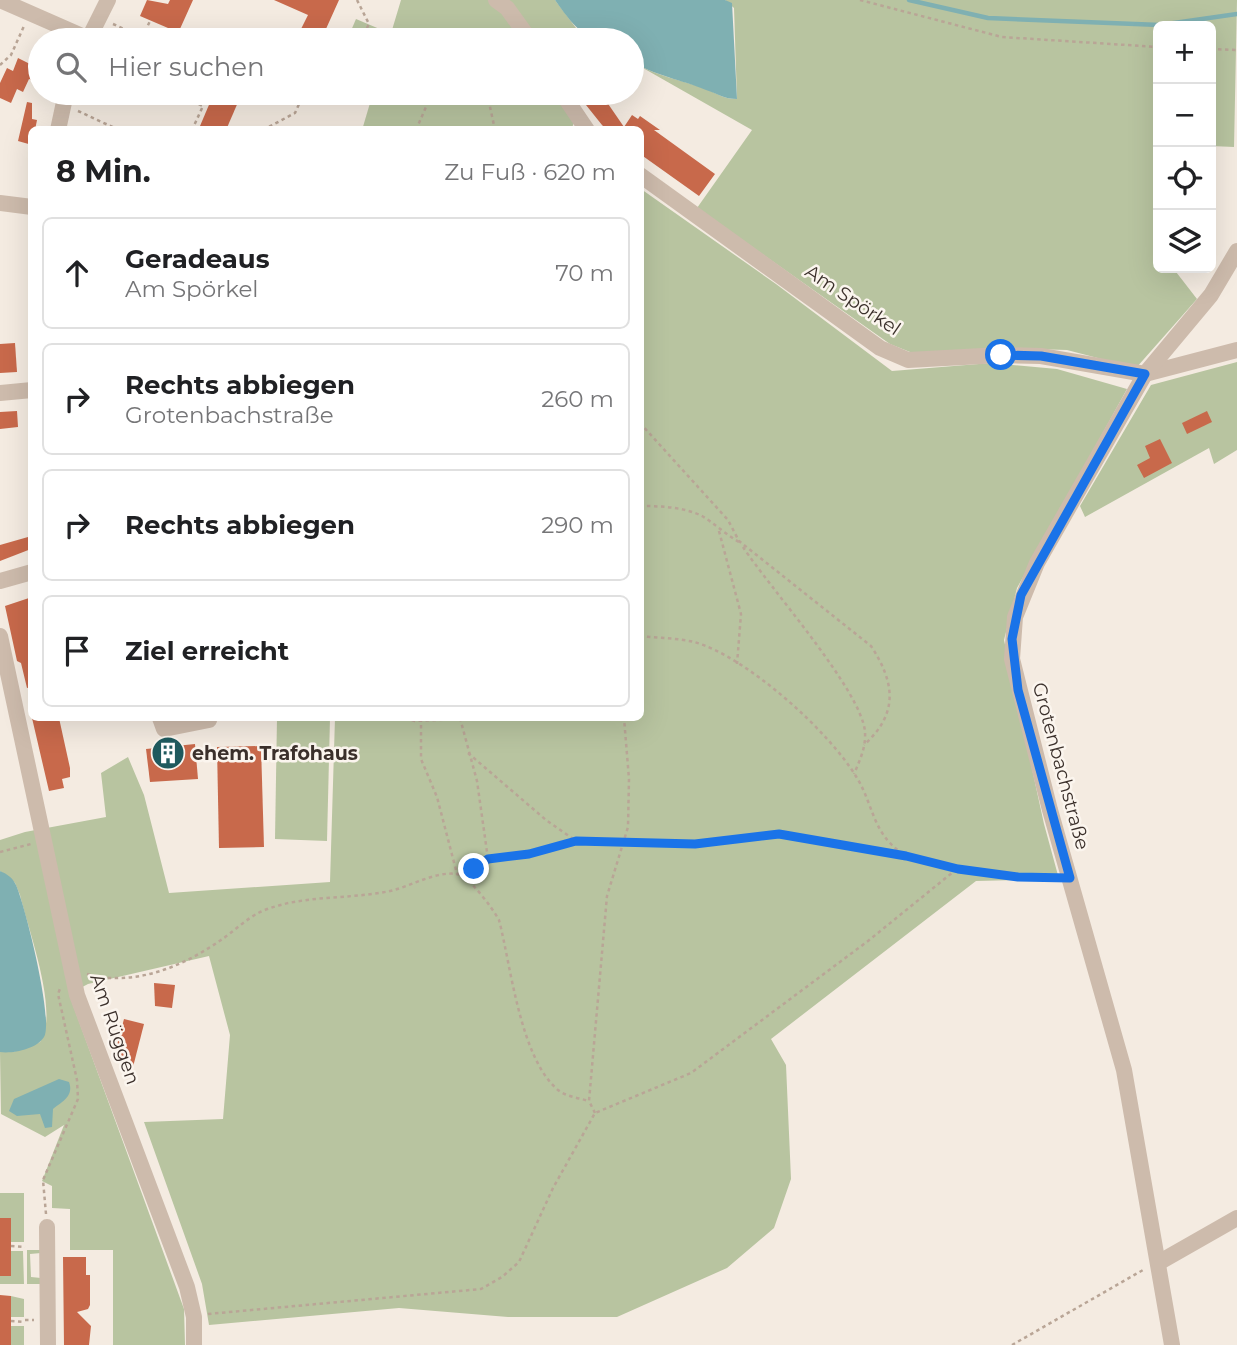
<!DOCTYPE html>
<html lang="de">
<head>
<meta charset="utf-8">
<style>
	:root { --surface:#fff; --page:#f2f2f2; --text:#202124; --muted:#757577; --line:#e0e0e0 }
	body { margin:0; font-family:Montserrat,sans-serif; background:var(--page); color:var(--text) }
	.controls { position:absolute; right:21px; top:21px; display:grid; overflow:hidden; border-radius:10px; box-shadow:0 7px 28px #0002 }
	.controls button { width:63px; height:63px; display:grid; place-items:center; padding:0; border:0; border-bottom:2px solid var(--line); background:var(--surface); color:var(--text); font:35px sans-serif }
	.stop { position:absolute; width:21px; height:21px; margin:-16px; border:5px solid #1a73e8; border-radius:50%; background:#fff }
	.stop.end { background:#1a73e8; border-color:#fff; box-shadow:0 2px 7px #0008 }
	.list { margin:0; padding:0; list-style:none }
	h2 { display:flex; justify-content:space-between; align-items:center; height:91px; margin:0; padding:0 28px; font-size:30px }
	h2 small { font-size:23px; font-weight:400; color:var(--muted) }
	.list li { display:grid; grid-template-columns:46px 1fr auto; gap:21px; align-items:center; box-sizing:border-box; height:112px; margin:0 14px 14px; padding:0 14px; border:2px solid var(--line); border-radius:10px }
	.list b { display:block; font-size:26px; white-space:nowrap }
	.list p { margin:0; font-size:23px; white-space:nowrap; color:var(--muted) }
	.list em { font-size:23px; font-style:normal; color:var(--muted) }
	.icon { flex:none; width:38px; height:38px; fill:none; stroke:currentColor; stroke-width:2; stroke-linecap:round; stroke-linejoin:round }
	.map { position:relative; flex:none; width:1237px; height:1345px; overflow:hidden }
	.search { position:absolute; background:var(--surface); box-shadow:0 7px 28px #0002; left:28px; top:28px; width:616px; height:77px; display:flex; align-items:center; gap:18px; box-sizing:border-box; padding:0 24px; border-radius:38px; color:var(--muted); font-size:26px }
	.panel { position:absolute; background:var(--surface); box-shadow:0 7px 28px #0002; left:28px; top:126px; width:616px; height:595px; border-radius:10px }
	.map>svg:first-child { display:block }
</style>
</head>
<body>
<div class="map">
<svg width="1237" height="1345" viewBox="0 0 1237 1345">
	<rect width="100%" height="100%" fill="#f4ebe1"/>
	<!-- green -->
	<g fill="#b8c4a0">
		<polygon points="401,0 555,0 576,28 595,40 389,40"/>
		<path d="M725,0H1237L1234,147L1211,146V26H1158V268H1173L1197,299L1136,368L1067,350L996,348L915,354L890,344L697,208L752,130L643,68L632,70V62C660,77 678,79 706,89C718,94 724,99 737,99L734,8Z"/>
		<polygon points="356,19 382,30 377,40 347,40"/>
		<polygon points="373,93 581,93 572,129 362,130"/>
		<path d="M641,189L776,284L892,371L991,363L1057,369L1127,389L1017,588L1004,640L1044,824L1059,879L976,881L771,1039L786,1065L791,1179L774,1228L727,1268L617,1317H508L399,1308L209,1325L202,1284L144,1122L223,1119L230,1035L209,956L88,984L69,994L184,1309L185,1345H113V1250H70V1209L52,1208V1186L42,1181L64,1125L45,1137L1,1114L0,1052H13L40,1042C60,1014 28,929 20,895L15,883L0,871V840L25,832L106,817L101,773L128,757L144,795L169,893L330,882L335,718H640Z"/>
		<polygon points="1237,362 1237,450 1214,464 1209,448 1085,517 1080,506 1151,385"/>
		<polygon points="277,718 330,718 327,841 275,839"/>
		<polygon points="0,1193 24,1193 24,1242 11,1242 11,1218 0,1218"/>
		<polygon points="27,1250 41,1250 41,1253 30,1254 31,1277 41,1278 41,1284 27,1284"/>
		<polygon points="11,1251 23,1251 24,1284 0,1284 0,1276 11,1276"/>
		<polygon points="11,1296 24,1299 24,1317 11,1317"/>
		<rect x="11" y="1326" width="13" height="19"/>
	</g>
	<!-- water -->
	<g fill="#7fb0b2">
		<path d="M555,0H725L732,3L737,99C724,99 718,94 706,90C679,79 660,77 632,62V40C586,40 582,38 555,0Z"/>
		<path d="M0,871C7,874 12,877 16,885C25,905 54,1020 44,1037C37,1049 12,1054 0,1052Z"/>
		<path d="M59,1079L69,1082C74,1096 63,1101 53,1109L52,1127L45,1128L40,1114L17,1116L9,1111L14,1099Z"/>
	</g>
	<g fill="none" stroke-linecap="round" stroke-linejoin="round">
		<!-- stream -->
		<polyline stroke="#7fb0b2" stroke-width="4.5" points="909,0 988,18 1160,25 1237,14"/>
	</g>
	<!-- building -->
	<g fill="#c8694b">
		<polygon points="147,0 168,4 170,0 193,0 175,40 163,40 168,28 140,16"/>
		<polygon points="274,0 339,0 321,40 300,31 308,15"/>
		<polygon points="18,58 40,69 34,81 29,79 23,92 17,89 11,103 0,98 0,83 7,68 13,71"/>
		<polygon points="214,93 242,93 226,130 209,130 200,126"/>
		<polygon points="602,95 624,127 632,115 638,119 640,116 660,130 654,130 715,174 699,196 640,154 640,130 607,130 602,125 586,105"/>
		<polygon points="27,102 32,103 32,119 37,120 35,130 32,130 32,145 18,141"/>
		<polygon points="15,343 17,372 0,373 0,344"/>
		<polygon points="17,411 18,427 0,429 0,412"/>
		<polygon points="1207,411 1212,422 1187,434 1182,423"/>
		<polygon points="1160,439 1172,463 1144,478 1137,465 1150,458 1145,446"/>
		<polygon points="28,537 31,549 0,561 0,545"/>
		<polygon points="29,598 32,600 32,687 27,688 21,663 17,661 5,606"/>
		<polygon points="32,718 59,718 70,768 70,777 62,779 64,788 49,791"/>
		<polygon points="195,744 198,779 150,782 146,749"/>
		<polygon points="261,746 264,847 219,848 217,747"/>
		<polygon points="154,983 175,985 172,1008 155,1006"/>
		<polygon points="124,1019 144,1024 133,1067 113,1060"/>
		<rect x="0" y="1218" width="11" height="58"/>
		<polygon points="63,1257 86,1257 86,1275 90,1275 90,1305 88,1309 77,1312 91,1326 89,1345 64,1345"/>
		<polygon points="0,1295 11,1296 11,1345 0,1345"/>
	</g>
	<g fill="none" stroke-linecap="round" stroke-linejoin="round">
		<!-- path -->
		<g stroke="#b9a596" stroke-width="2.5" stroke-dasharray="3.5 3.5" stroke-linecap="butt">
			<polyline points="357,0 369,24 361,40"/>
			<polyline points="860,0 1002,37 1158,47"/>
			<polyline points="113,24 148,40"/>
			<polyline points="142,38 150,21"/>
			<polyline points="1211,49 1237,50"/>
			<polyline points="0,65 11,55 24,26"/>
			<polyline points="173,93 203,106 192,130"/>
			<polyline points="487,93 495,130"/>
			<polyline points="78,111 119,130"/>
			<polyline points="263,130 295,113 304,93"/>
			<polyline points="416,130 432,93"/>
			<path d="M640,423L728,520L739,541L871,646C895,683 899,713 864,745"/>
			<path d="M640,506C660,506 684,507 702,516C714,523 725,534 739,542"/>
			<polyline points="719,531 741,614 737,664"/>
			<path d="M743,547C769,587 862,691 865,732C866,747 860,760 854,774"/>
			<path d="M640,636C658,638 677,638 694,642C746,656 830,732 857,778C874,806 872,833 903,854"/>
			<polyline points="405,718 415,721 460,719"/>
			<polyline points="421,718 421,759 437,797 457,874 474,869 488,859 529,854 575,841"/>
			<polyline points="460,718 477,781 488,859"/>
			<polyline points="468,753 546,820 576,841 695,844 779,834 906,856 958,868"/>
			<polyline points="0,852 31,844"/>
			<path d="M87,974C134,987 182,967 221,940C233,932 246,919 260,912C301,894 348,900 390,891C412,886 435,871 457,874C469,876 493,909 499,920C511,966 520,1058 558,1090C567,1097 579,1098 589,1101"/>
			<polyline points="595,1113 589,1101 607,896 628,827 629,779 624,718"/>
			<polyline points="46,1214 43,1180 78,1099 77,1080 58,994 61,986"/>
			<polyline points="11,1246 25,1247"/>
			<polyline points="208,1314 481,1289 502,1277 519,1262 553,1188 595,1113 691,1073 868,941 958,868 1018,877 1054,878"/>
			<polyline points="25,1320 34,1320"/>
			<polyline points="11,1321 25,1322"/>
			<polyline points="1012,1345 1143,1270"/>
		</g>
		<!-- minor -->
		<g stroke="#cdbbac" stroke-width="16">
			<polyline points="0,0 89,39"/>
			<polyline points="496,0 507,8 530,40"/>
			<polyline points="88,40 108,0"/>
			<polyline points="562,93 587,130"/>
			<polyline points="58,130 66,93"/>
			<polyline points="640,175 880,348 908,360 1001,355 1041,356 1145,374 1237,350"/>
			<polyline points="0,203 32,207"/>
			<polyline points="0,393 32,390"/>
			<polyline points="0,581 32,572"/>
			<polyline points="0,636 77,995 187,1287 194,1317 194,1345"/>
			<polyline points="160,718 164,729 209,720"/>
			<polyline points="47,1227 48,1345"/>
			<polyline points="1158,1263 1237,1218"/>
			<polyline points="1172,1345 1124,1070 1050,810 1012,659 1015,617 1037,563 1145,374 1211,295 1237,251"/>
		</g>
	</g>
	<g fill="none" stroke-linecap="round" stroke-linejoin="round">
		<!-- route -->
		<polyline stroke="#1a73e8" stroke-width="9" points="474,869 488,859 529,854 576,841 695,844 779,834 906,856 958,869 1018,877 1070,878 1018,690 1012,639 1021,595 1145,374 1041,356 1001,355"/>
	</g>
	<!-- icons -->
	<defs>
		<symbol id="building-disc" viewBox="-11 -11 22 22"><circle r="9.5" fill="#1f5a5e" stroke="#fbf5ee"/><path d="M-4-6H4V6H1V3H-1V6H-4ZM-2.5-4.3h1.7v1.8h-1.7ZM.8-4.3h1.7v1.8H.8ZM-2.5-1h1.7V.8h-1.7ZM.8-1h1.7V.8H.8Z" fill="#fff"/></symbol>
	</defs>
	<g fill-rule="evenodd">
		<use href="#building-disc" x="149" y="734" width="38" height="38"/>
	</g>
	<g text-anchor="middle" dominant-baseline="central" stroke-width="5" stroke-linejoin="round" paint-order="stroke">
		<!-- street labels -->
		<g font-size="19" fill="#3b302b" stroke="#fbf5ee">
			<text transform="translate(853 300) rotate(34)">Am Spörkel</text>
			<text transform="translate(1061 766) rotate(75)">Grotenbachstraße</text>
			<text transform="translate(115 1029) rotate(71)">Am Rüggen</text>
		</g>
		<!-- poi labels -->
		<g font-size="19" font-weight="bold" fill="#3b302b" stroke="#fbf5ee" text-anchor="start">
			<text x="192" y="753">ehem. Trafohaus</text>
		</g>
	</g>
</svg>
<div class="controls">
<button>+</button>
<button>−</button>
<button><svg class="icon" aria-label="locate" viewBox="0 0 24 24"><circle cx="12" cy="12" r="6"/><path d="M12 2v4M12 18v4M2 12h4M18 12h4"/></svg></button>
<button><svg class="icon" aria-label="layers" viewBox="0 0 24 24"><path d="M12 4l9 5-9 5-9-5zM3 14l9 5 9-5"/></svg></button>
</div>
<div class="stop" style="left:1001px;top:355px"></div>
<div class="stop end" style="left:474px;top:869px"></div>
<div class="search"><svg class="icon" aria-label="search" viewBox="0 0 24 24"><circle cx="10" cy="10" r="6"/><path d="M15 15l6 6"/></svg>Hier suchen</div>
<section class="panel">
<h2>8 Min.<small>Zu Fuß · 620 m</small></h2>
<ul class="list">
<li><svg class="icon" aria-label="ahead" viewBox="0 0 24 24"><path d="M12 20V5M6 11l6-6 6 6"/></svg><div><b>Geradeaus</b><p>Am Spörkel</p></div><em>70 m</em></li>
<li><svg class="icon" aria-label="right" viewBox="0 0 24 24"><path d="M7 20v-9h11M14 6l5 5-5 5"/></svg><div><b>Rechts abbiegen</b><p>Grotenbachstraße</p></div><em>260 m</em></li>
<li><svg class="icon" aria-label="right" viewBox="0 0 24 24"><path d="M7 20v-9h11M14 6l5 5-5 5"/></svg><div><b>Rechts abbiegen</b></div><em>290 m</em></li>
<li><svg class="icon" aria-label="arrive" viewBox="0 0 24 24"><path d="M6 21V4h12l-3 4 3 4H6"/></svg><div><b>Ziel erreicht</b></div></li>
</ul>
</section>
</div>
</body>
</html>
